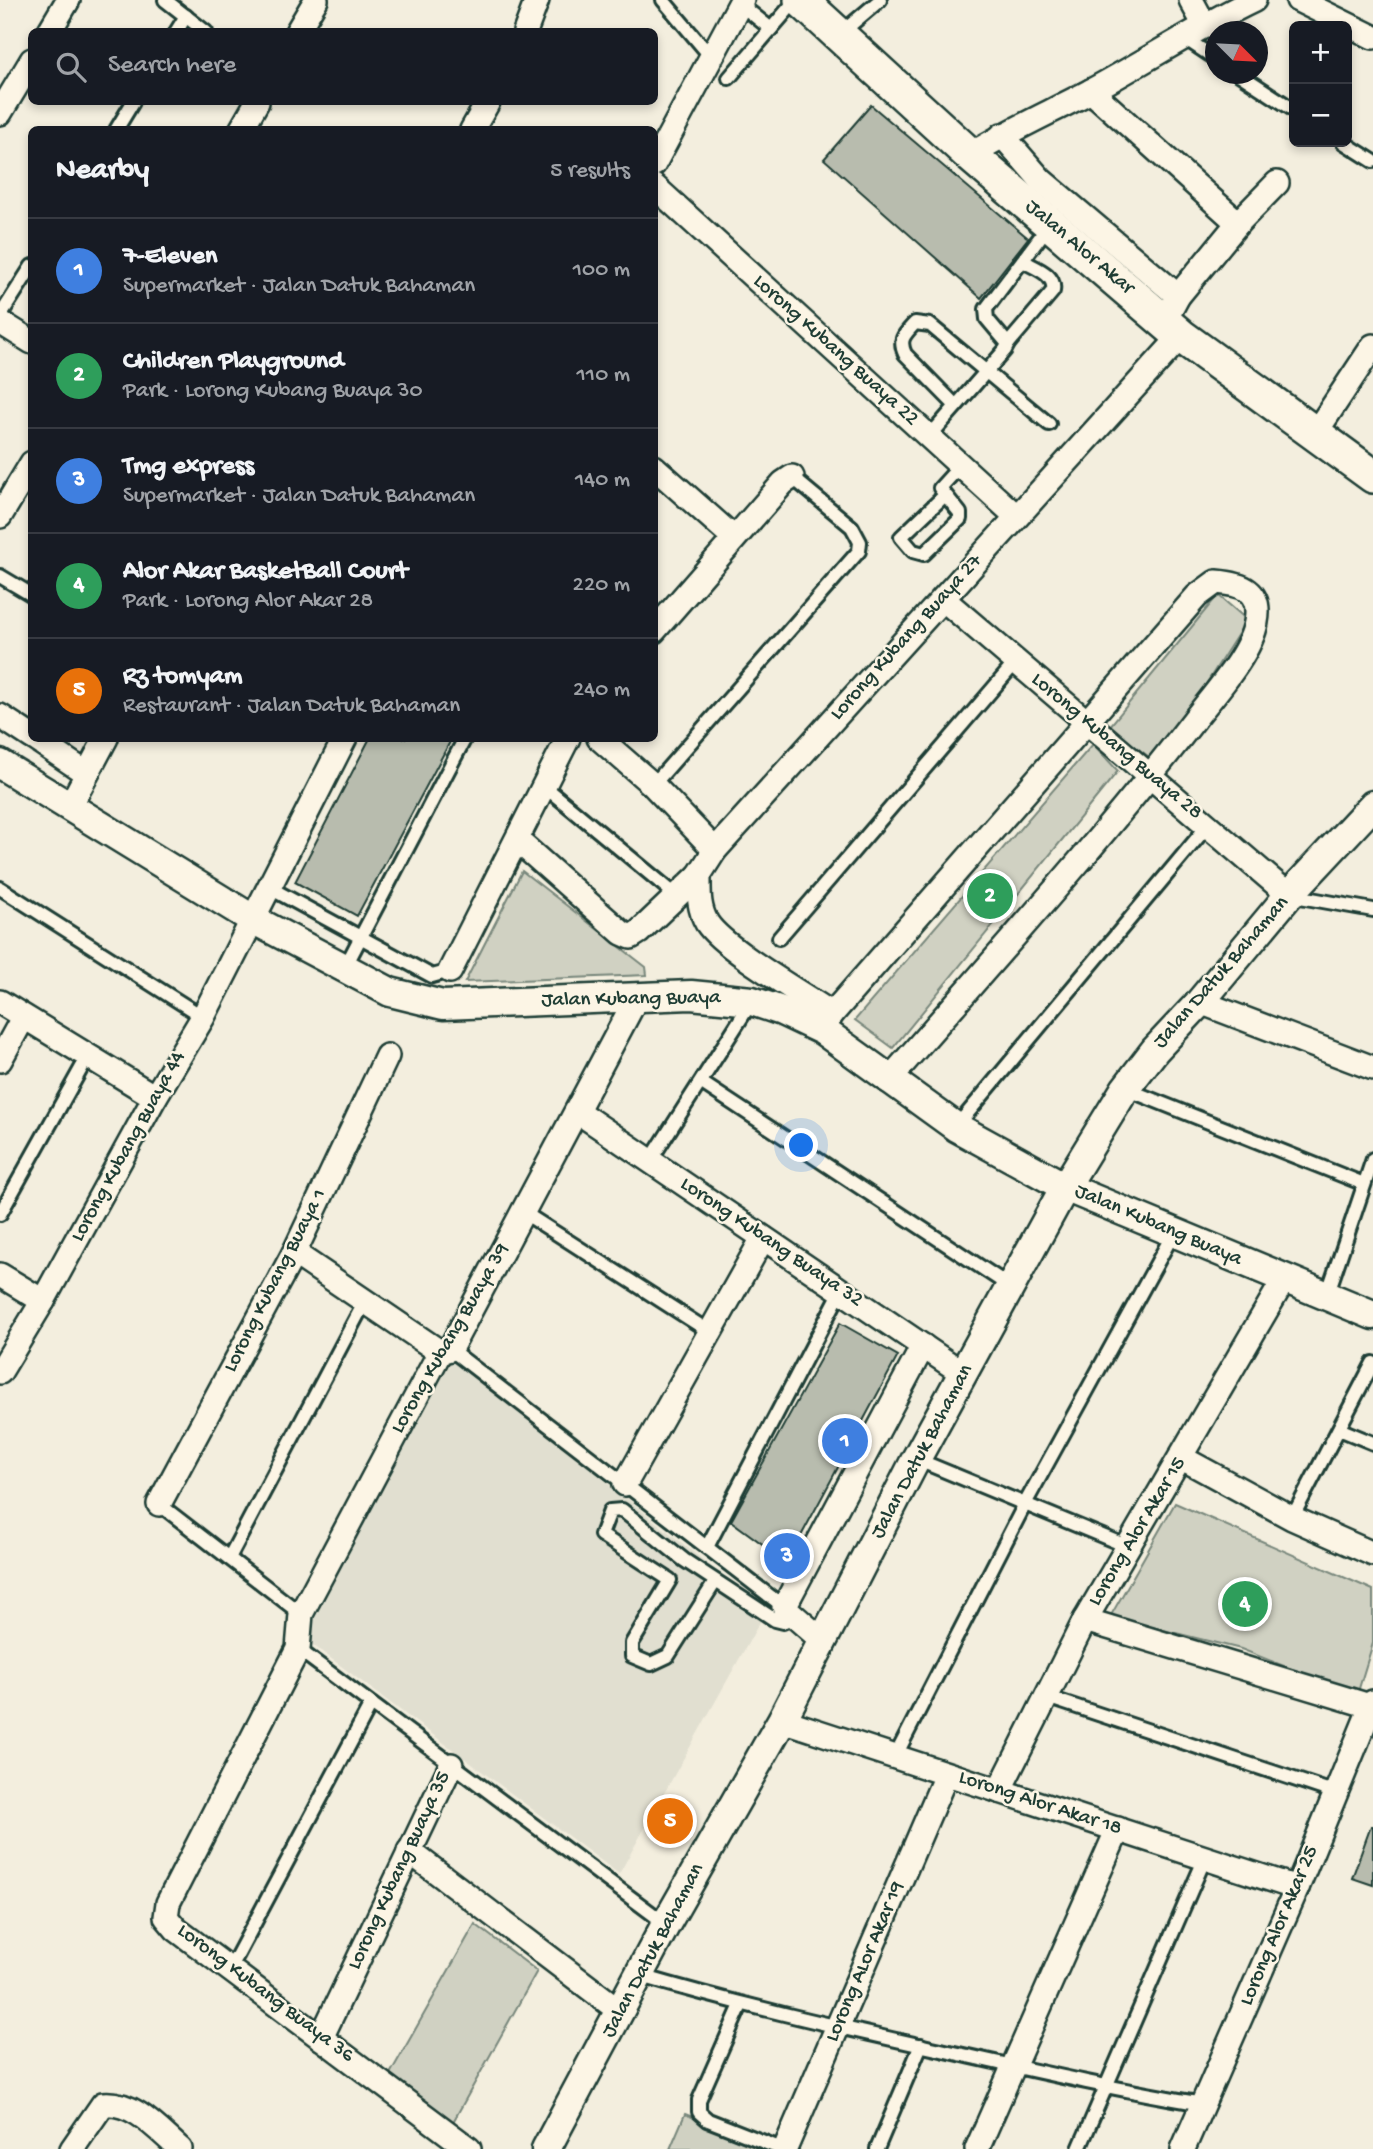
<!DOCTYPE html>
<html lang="en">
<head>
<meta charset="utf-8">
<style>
	:root { --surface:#171b24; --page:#242831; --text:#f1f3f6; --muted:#9ea1a6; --line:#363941; --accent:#ea580c }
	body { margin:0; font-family:"Gochi Hand",sans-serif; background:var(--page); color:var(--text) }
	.controls { position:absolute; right:21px; top:21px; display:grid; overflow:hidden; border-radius:10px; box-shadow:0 4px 10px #0003 }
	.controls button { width:63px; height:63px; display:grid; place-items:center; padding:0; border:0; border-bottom:2px solid var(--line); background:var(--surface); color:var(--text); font:35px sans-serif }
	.compass { position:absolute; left:1205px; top:21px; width:63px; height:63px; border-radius:50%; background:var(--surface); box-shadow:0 4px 10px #0003; rotate:114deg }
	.you { position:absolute; left:802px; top:1146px; width:24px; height:24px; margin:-18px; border:5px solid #fff; border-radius:50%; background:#1a73e8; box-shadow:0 0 0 10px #1a73e833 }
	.badge { display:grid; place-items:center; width:46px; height:46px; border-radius:50%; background:var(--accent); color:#fff; font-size:23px; font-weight:700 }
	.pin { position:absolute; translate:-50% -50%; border:4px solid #fff; box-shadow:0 2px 7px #0006 }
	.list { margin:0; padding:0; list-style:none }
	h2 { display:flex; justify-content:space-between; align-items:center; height:91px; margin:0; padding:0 28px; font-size:30px }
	h2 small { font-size:23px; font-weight:400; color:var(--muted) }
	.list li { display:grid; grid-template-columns:46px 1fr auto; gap:21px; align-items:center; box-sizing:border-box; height:105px; padding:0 28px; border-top:2px solid var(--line) }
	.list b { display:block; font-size:26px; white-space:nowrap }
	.list p { margin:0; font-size:23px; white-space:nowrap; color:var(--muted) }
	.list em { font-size:23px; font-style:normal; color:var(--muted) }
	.icon { flex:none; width:38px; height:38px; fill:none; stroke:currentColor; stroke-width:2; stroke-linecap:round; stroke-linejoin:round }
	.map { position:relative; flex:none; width:1373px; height:2149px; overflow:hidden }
	.search { position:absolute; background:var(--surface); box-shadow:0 4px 10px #0003; left:28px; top:28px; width:630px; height:77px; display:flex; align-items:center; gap:18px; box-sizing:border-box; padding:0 24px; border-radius:10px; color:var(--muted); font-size:26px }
	.panel { position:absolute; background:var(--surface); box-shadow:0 4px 10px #0003; left:28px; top:126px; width:630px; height:616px; border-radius:10px }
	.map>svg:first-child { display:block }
</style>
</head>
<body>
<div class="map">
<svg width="1373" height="2149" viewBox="0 0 1373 2149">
	<rect width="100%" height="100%" fill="#f3eede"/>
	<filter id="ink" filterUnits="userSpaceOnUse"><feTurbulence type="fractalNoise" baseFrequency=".0143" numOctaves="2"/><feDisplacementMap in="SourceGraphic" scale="14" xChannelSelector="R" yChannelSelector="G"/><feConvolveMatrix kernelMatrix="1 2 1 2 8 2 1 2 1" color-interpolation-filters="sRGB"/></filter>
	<g filter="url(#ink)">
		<!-- built -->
		<polygon fill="#e1dfd0" points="447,1353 766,1611 619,1874 305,1639"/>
		<!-- green -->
		<g fill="#d0d1c2" stroke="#78877b" stroke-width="2">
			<polygon points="1218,595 1247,620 1156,762 1109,727"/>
			<polygon points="1093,744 1118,771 893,1048 855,1020"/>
			<polygon points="522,871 646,967 647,975 465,982"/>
			<polygon points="1175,1503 1373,1590 1373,1643 1357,1695 1241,1649 1110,1617"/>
			<polygon points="475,1924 537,1971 453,2122 390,2074"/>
			<polygon points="685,2114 770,2149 670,2149"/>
		</g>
		<!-- building -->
		<g fill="#b8bcae" stroke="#1f3d34" stroke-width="2">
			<polygon points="871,105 1028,238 981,298 824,159"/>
			<polygon points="370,738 452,738 357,916 295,882"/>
			<polygon points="840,1323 898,1356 787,1562 731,1521"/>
			<polygon points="1371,1826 1373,1826 1373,1885 1352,1878"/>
		</g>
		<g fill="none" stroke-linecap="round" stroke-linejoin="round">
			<defs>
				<g id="service">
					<polyline points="165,0 206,32"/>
					<polyline points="663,0 712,58"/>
					<polyline points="740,4 771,29"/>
					<polyline points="176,32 186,16"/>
					<polyline points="840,34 880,0"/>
					<polyline points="1183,37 1216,59"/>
					<polyline points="1239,74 1294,110"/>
					<polyline points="729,78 796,0"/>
					<polyline points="116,130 133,102"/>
					<polyline points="1343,142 1373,161"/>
					<polyline points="0,316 32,266"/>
					<path d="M1008,344L1053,291C1056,274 1035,268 1023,261"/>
					<path d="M956,406L905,354C898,339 905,334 915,323L930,325L1049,424"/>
					<polyline points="929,437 1005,350 1008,344 987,319 986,309 1050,224"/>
					<polyline points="945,495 901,537 913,551 924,554 960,519 960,513 940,488 960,466"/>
					<polyline points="0,576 32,595"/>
					<polyline points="653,785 859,551 860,542 852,527 792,477"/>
					<polyline points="544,786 678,897"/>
					<polyline points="0,888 203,1017"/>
					<polyline points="270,888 432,976 450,971"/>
					<polyline points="1289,895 1373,910"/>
					<polyline points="779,938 1015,663"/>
					<polyline points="344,969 465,738"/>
					<polyline points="702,1083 1011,1287"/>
					<polyline points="1126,1089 1364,1184"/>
					<polyline points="956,1127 1209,824"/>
					<polyline points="650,1161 752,1001"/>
					<polyline points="523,1212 710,1332"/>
					<polyline points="0,1214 87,1058"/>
					<polyline points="1327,1295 1373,1159"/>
					<polyline points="450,1349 784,1607"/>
					<polyline points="1339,1429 1373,1443"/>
					<polyline points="916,1459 1129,1547"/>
					<polyline points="159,1504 301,1614"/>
					<polyline points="1292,1518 1373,1363"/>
					<polyline points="707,1547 841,1291"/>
					<polyline points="229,1558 364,1303"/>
					<polyline points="715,1582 668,1656 651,1664 632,1656 632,1643 670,1580 601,1535 610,1511 622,1510 684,1560 775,1620 783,1622 795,1616"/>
					<polyline points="298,1649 666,1924"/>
					<polyline points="1044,1696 1336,1793"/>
					<polyline points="895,1757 1026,1502 1173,1234"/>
					<polyline points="229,1971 371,1704"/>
					<path d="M638,1975C736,2004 833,2026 932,2048C1022,2068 1112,2089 1203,2104"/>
					<polyline points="741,2005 699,2100 699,2112 708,2120 782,2149"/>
					<polyline points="877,2149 921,2045"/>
					<polyline points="1079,2149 1205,1858"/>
				</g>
				<g id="minor">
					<polyline points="1191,0 1204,24"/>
					<polyline points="1298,0 1373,37"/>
					<polyline points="49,32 68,0"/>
					<polyline points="297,32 316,0"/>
					<polyline points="525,32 537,0"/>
					<polyline points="1091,91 1238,223"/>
					<polyline points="0,113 32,60"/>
					<polyline points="241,130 257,102"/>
					<polyline points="472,130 488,102"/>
					<polyline points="1002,135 1041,180 1178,296"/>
					<path d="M970,155C1008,131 1049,113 1089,92C1145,62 1197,27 1254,0"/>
					<polyline points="654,164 742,0"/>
					<polyline points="654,186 1016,516"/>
					<polyline points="1171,309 1178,296 1238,223 1277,183"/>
					<polyline points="0,322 32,342"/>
					<polyline points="1314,435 1373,346"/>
					<polyline points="654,467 734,538"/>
					<polyline points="0,516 32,463"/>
					<polyline points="943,599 1289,895"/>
					<polyline points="654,631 783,483 792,477"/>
					<polyline points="0,716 32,737"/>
					<polyline points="34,738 86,773"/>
					<polyline points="599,738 653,785 715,850"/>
					<polyline points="70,806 106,738"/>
					<polyline points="517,840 622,933 631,937 639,932 699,875 715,850 1181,336"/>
					<path d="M699,875C699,892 698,908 707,923C724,949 803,994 832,1014"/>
					<polyline points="450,971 568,738"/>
					<polyline points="0,1002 155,1097"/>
					<polyline points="1200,1002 1373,1068"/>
					<path d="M822,1030L832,1014L1197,596L1216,582C1242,584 1262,590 1256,622C1251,654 1213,695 1194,720C1098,845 991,962 888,1081"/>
					<polyline points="0,1060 23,1018"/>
					<polyline points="578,1112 964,1374"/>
					<polyline points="294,1253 440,1352"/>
					<polyline points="0,1275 43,1301"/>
					<polyline points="0,1372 43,1301 155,1097 203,1017 345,738"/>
					<polyline points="1182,1458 1292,1518 1373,1554"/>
					<polyline points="625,1484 763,1238"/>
					<polyline points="159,1504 294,1253 387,1056"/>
					<polyline points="1085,1620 1373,1707"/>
					<polyline points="824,1642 784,1607 923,1346"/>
					<polyline points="782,1720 1297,1888"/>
					<polyline points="999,1791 1085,1620 1285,1278"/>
					<polyline points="409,1851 621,2012"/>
					<polyline points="321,2038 451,1765"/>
					<path d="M72,2149L103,2104C134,2101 158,2130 180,2149"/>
					<polyline points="469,2149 176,1929 166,1917 168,1903 298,1649 301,1614 440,1352 450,1349 637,997"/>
					<polyline points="785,2149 946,1775"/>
					<polyline points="977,2149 1118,1829"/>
					<polyline points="1183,2149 1297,1888 1373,1702"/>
				</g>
				<g id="tertiary">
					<polyline points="0,764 254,920 390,992 443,1005 691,995 752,1001 782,1011 822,1030 956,1127 1065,1187 1373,1315"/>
					<polyline points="546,2149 666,1924 782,1720 916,1459 1065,1187 1125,1089 1155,1050 1200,1002 1289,895 1373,805"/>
				</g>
				<polyline id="secondary" points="801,0 970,155 1181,336 1373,476"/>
			</defs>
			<!-- service casing -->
			<use href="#service" stroke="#1f3d34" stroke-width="18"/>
			<!-- minor casing -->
			<use href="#minor" stroke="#1f3d34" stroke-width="28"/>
			<!-- tertiary casing -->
			<use href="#tertiary" stroke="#1f3d34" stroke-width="33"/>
			<!-- secondary casing -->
			<use href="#secondary" stroke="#1f3d34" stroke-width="38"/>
			<!-- service -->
			<use href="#service" stroke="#fcf5e5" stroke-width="12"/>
			<!-- minor -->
			<use href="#minor" stroke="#fcf5e5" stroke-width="23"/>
			<!-- tertiary -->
			<use href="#tertiary" stroke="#fcf5e5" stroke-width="28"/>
			<!-- secondary -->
			<use href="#secondary" stroke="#fcf5e5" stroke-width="33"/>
		</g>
	</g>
	<g text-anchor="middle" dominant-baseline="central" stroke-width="5" stroke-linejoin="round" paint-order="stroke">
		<!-- street labels -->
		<g font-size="21" fill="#1f3d34" stroke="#fcf5e5">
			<text transform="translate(1079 248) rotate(40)">Jalan Alor Akar</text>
			<text transform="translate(835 351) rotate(42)">Lorong Kubang Buaya 22</text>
			<text transform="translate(907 638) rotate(-48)">Lorong Kubang Buaya 27</text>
			<text transform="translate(1116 747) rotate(40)">Lorong Kubang Buaya 28</text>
			<text transform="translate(1222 973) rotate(-49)">Jalan Datuk Bahaman</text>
			<text transform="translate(631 1000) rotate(-1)">Jalan Kubang Buaya</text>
			<text transform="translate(129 1147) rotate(-61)">Lorong Kubang Buaya 44</text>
			<text transform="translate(1158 1226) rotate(23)">Jalan Kubang Buaya</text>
			<text transform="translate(771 1243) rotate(34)">Lorong Kubang Buaya 32</text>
			<text transform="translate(276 1281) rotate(-63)">Lorong Kubang Buaya 1</text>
			<text transform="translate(451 1339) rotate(-60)">Lorong Kubang Buaya 39</text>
			<text transform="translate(923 1452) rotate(-62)">Jalan Datuk Bahaman</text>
			<text transform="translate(1138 1532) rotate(-59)">Lorong Alor Akar 15</text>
			<text transform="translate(1040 1804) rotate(18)">Lorong Alor Akar 18</text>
			<text transform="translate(400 1871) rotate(-65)">Lorong Kubang Buaya 35</text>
			<text transform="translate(1280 1926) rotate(-67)">Lorong Alor Akar 25</text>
			<text transform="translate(654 1951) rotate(-62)">Jalan Datuk Bahaman</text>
			<text transform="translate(866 1962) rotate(-67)">Lorong ALor Akar 19</text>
			<text transform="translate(265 1994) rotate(37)">Lorong Kubang Buaya 36</text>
		</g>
	</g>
</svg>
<div class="controls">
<button>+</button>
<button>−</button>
</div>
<svg class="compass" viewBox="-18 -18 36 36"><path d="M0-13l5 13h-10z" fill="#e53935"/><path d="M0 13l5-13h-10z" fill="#9ea1a6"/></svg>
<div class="you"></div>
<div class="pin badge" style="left:845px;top:1441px;background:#3f7fe0">1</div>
<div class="pin badge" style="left:990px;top:896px;background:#2e9e5b">2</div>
<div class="pin badge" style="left:787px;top:1556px;background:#3f7fe0">3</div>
<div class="pin badge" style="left:1245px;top:1604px;background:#2e9e5b">4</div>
<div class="pin badge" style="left:670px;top:1821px;background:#e8710a">5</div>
<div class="search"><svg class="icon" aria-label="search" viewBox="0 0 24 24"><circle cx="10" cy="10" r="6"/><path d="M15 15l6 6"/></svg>Search here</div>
<section class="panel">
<h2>Nearby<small>5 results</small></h2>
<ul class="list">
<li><span class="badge" style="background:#3f7fe0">1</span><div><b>7-Eleven</b><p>Supermarket · Jalan Datuk Bahaman</p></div><em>100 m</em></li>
<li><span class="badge" style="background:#2e9e5b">2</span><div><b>Children Playground</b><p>Park · Lorong Kubang Buaya 30</p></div><em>110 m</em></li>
<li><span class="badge" style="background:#3f7fe0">3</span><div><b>Tmg express</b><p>Supermarket · Jalan Datuk Bahaman</p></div><em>140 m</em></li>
<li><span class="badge" style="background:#2e9e5b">4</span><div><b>Alor Akar BasketBall Court</b><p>Park · Lorong Alor Akar 28</p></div><em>220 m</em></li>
<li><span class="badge" style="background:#e8710a">5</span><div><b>Rz tomyam</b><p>Restaurant · Jalan Datuk Bahaman</p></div><em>240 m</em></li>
</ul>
</section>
</div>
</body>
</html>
